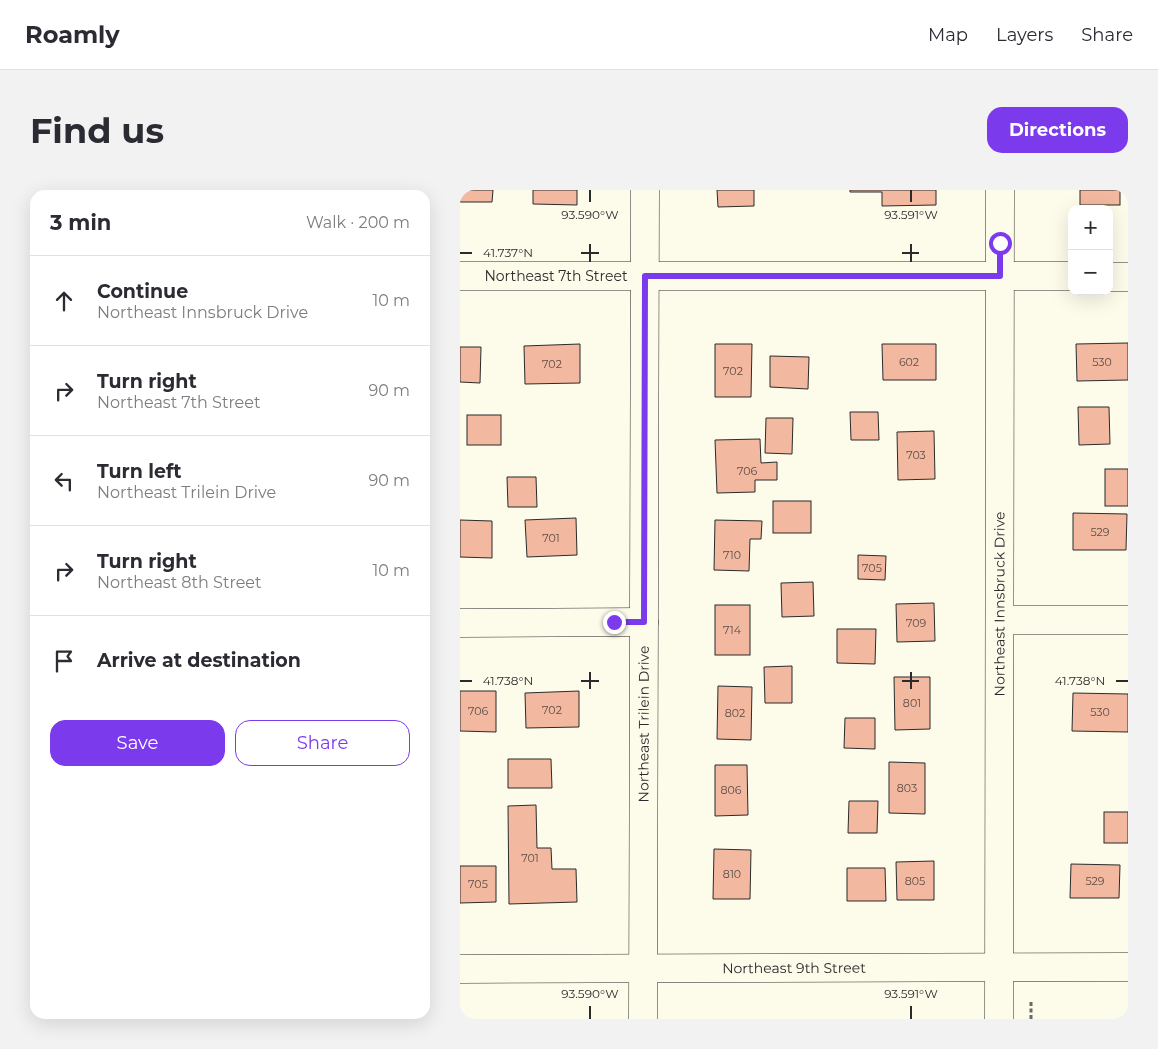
<!DOCTYPE html>
<html lang="en">
<head>
<meta charset="utf-8">
<style>
	:root { --surface:#fff; --page:#f2f2f3; --text:#2b2b33; --muted:#7c7c81; --line:#e1e1e2; --accent:#7c3aed }
	body { margin:0; font-family:Montserrat,sans-serif; background:var(--page); color:var(--text) }
	.controls { position:absolute; right:15px; top:15px; display:grid; overflow:hidden; border-radius:10px; box-shadow:0 5px 20px #0002 }
	.controls button { width:45px; height:45px; display:grid; place-items:center; padding:0; border:0; border-bottom:1px solid var(--line); background:var(--surface); color:var(--text); font:25px sans-serif }
	.stop { position:absolute; width:15px; height:15px; margin:-11px; border:4px solid #7c3aed; border-radius:50%; background:#fff }
	.stop.end { background:#7c3aed; border-color:#fff; box-shadow:0 1px 5px #0008 }
	.list { margin:0; padding:0; list-style:none }
	h2 { display:flex; justify-content:space-between; align-items:center; height:65px; margin:0; padding:0 20px; font-size:21px }
	h2 small { font-size:16px; font-weight:400; color:var(--muted) }
	.list li { display:grid; grid-template-columns:32px 1fr auto; gap:15px; align-items:center; box-sizing:border-box; height:90px; padding:0 20px; border-top:1px solid var(--line) }
	.list b { display:block; font-size:19px; white-space:nowrap }
	.list p { margin:0; font-size:16px; white-space:nowrap; color:var(--muted) }
	.list em { font-size:16px; font-style:normal; color:var(--muted) }
	.actions { display:flex; gap:10px; padding:15px 20px }
	.actions a { flex:1; padding:11px 0; border:1px solid var(--accent); border-radius:15px; text-align:center; font-size:18px; color:var(--accent) }
	.actions .main { background:var(--accent); color:#fff }
	.icon { flex:none; width:28px; height:28px; fill:none; stroke:currentColor; stroke-width:2; stroke-linecap:round; stroke-linejoin:round }
	.map { position:relative; flex:none; width:668px; height:829px; overflow:hidden; border-radius:15px }
	header { display:flex; align-items:center; gap:30px; box-sizing:border-box; height:70px; padding:0 25px; background:var(--surface); border-bottom:1px solid var(--line) }
	header strong { font-size:24px }
	nav { display:flex; gap:28px; margin-inline-start:auto; font-size:18px }
	.intro { display:flex; align-items:center; justify-content:space-between; box-sizing:border-box; height:120px; padding:0 30px }
	h1 { margin:0; font-size:35px }
	.button { padding:12px 22px; border-radius:15px; background:var(--accent); color:#fff; font-size:18px; font-weight:700 }
	main { display:flex; gap:30px; padding:0 30px }
	aside { flex:1; background:var(--surface); border-radius:15px; box-shadow:0 5px 20px #0002 }
	.map>svg:first-child { display:block }
</style>
</head>
<body>
<header>
<strong>Roamly</strong>
<nav><a>Map</a><a>Layers</a><a>Share</a></nav>
</header>
<div class="intro"><h1>Find us</h1><a class="button">Directions</a></div>
<main>
<aside>
<h2>3 min<small>Walk · 200 m</small></h2>
<ul class="list">
<li><svg class="icon" aria-label="ahead" viewBox="0 0 24 24"><path d="M12 20V5M6 11l6-6 6 6"/></svg><div><b>Continue</b><p>Northeast Innsbruck Drive</p></div><em>10 m</em></li>
<li><svg class="icon" aria-label="right" viewBox="0 0 24 24"><path d="M7 20v-9h11M14 6l5 5-5 5"/></svg><div><b>Turn right</b><p>Northeast 7th Street</p></div><em>90 m</em></li>
<li><svg class="icon" aria-label="left" viewBox="0 0 24 24"><path d="M17 20v-9H6M10 6l-5 5 5 5"/></svg><div><b>Turn left</b><p>Northeast Trilein Drive</p></div><em>90 m</em></li>
<li><svg class="icon" aria-label="right" viewBox="0 0 24 24"><path d="M7 20v-9h11M14 6l5 5-5 5"/></svg><div><b>Turn right</b><p>Northeast 8th Street</p></div><em>10 m</em></li>
<li><svg class="icon" aria-label="arrive" viewBox="0 0 24 24"><path d="M6 21V4h12l-3 4 3 4H6"/></svg><div><b>Arrive at destination</b></div></li>
</ul>
<div class="actions"><a class="main">Save</a><a>Share</a></div>
</aside>
<div class="map">
<svg width="668" height="829" viewBox="0 0 668 829">
	<rect width="100%" height="100%" fill="#fdfbea"/>
	<!-- building -->
	<g fill="#f2b8a0" stroke="#2b2b2b">
		<polygon points="0,0 33,0 32,12 0,12"/>
		<polygon points="73,0 117,0 117,15 73,14"/>
		<polygon points="257,0 294,0 294,16 258,17"/>
		<polygon points="390,0 476,0 476,15 422,16 422,2 390,2"/>
		<rect x="620" y="0" width="40" height="15"/>
		<polygon points="668,153 668,190 617,191 616,154"/>
		<polygon points="120,154 120,193 65,194 64,156"/>
		<polygon points="255,154 292,154 291,207 255,207"/>
		<polygon points="422,154 476,154 476,190 423,190"/>
		<polygon points="0,157 21,157 20,193 0,192"/>
		<polygon points="310,166 349,167 348,199 310,197"/>
		<polygon points="618,217 649,217 650,254 619,255"/>
		<polygon points="390,222 418,222 419,250 391,250"/>
		<rect x="7" y="225" width="34" height="30"/>
		<polygon points="306,228 333,228 332,264 305,263"/>
		<polygon points="474,241 475,289 438,290 437,242"/>
		<polygon points="300,249 301,273 317,272 317,290 295,290 295,302 257,303 255,250"/>
		<rect x="645" y="279" width="23" height="37"/>
		<polygon points="47,287 76,287 77,317 48,317"/>
		<rect x="313" y="311" width="38" height="32"/>
		<polygon points="613,323 667,324 666,360 613,360"/>
		<polygon points="116,328 117,365 67,367 65,330"/>
		<polygon points="0,330 32,331 32,368 0,367"/>
		<polygon points="255,330 302,331 301,349 290,349 289,381 254,380"/>
		<polygon points="398,365 426,366 425,390 398,389"/>
		<polygon points="353,392 354,426 322,427 321,393"/>
		<polygon points="474,413 475,451 437,452 436,414"/>
		<rect x="255" y="415" width="35" height="50"/>
		<polygon points="377,439 416,439 415,474 377,473"/>
		<polygon points="332,476 332,513 305,513 304,477"/>
		<polygon points="434,487 470,487 470,539 435,540"/>
		<polygon points="258,496 292,497 291,550 257,549"/>
		<polygon points="0,501 36,501 36,542 0,541"/>
		<polygon points="119,501 119,537 66,538 65,503"/>
		<polygon points="613,503 668,504 668,542 612,541"/>
		<polygon points="385,528 415,528 415,559 384,558"/>
		<polygon points="48,569 91,569 92,598 48,598"/>
		<polygon points="429,572 465,573 465,624 429,623"/>
		<polygon points="255,575 287,575 288,625 255,626"/>
		<polygon points="389,611 418,611 417,643 388,643"/>
		<polygon points="76,615 77,658 91,658 92,679 116,679 117,712 49,714 48,616"/>
		<rect x="644" y="622" width="24" height="31"/>
		<polygon points="254,659 291,660 290,709 253,709"/>
		<polygon points="474,671 474,710 437,710 436,672"/>
		<polygon points="611,674 660,675 659,708 610,708"/>
		<polygon points="0,676 36,676 36,712 0,713"/>
		<polygon points="387,678 425,678 426,711 387,711"/>
	</g>
	<g fill="none" stroke-linecap="round" stroke-linejoin="round">
		<defs>
			<g id="minor">
				<path id="s1" d="M0,86H612"/>
				<polyline points="649,87 668,87"/>
				<polyline points="540,430 668,430"/>
				<polyline points="0,433 184,432"/>
				<path id="s2" d="M0,779L668,777"/>
				<path id="s3" d="M183,829L185,0"/>
				<path id="s4" d="M539,829L540,0"/>
			</g>
		</defs>
		<!-- minor casing -->
		<use href="#minor" stroke="#2b2b2b" stroke-width="29"/>
		<!-- path -->
		<polyline stroke="#6a6964" stroke-width="3" stroke-dasharray="4 2.5" stroke-linecap="butt" points="571,812 571,829"/>
		<!-- minor -->
		<use href="#minor" stroke="#fdfbea" stroke-width="28"/>
	</g>
	<g fill="none" stroke-linecap="round" stroke-linejoin="round">
		<!-- route -->
		<polyline stroke="#7c3aed" stroke-width="6" points="154,432 184,432 185,86 540,86 540,53"/>
	</g>
	<!-- ticks -->
	<path fill="none" stroke="#2b2b2b" stroke-width="2" d="M130,0V12M451,0V12M130,54V72M451,54V72M0,63H12M121,63H139M442,63H459M130,482V499M451,482V499M0,491H12M121,491H139M442,491H459M656,491H668M130,816V829M451,816V829"/>
	<g text-anchor="middle" dominant-baseline="central" stroke-width="4" stroke-linejoin="round" paint-order="stroke">
		<!-- number labels -->
		<g font-size="11" fill="#5d4e48">
			<text x="449" y="172">602</text>
			<text x="642" y="172">530</text>
			<text x="92" y="174">702</text>
			<text x="273" y="181">702</text>
			<text x="456" y="265">703</text>
			<text x="287" y="281">706</text>
			<text x="640" y="342">529</text>
			<text x="91" y="348">701</text>
			<text x="272" y="365">710</text>
			<text x="412" y="378">705</text>
			<text x="456" y="433">709</text>
			<text x="272" y="440">714</text>
			<text x="452" y="513">801</text>
			<text x="92" y="520">702</text>
			<text x="18" y="521">706</text>
			<text x="640" y="522">530</text>
			<text x="275" y="523">802</text>
			<text x="447" y="598">803</text>
			<text x="271" y="600">806</text>
			<text x="70" y="668">701</text>
			<text x="272" y="684">810</text>
			<text x="455" y="691">805</text>
			<text x="635" y="691">529</text>
			<text x="18" y="694">705</text>
		</g>
		<!-- street labels -->
		<g font-size="14" fill="#2b2b2b" stroke="#fdfbea">
			<text stroke="none"><textPath href="#s1" startOffset="96">Northeast 7th Street</textPath></text>
			<text stroke="none"><textPath href="#s4" startOffset="415">Northeast Innsbruck Drive</textPath></text>
			<text stroke="none"><textPath href="#s3" startOffset="295">Northeast Trilein Drive</textPath></text>
			<text stroke="none"><textPath href="#s2" startOffset="334">Northeast 9th Street</textPath></text>
		</g>
	</g>
	<g font-size="12" text-anchor="middle" fill="#2b2b2b" stroke="#fdfbea" stroke-width="4" stroke-linejoin="round" paint-order="stroke">
		<text x="130" y="29">93.590°W</text>
		<text x="451" y="29">93.591°W</text>
		<text x="48" y="67">41.737°N</text>
		<text x="620" y="495">41.738°N</text>
		<text x="48" y="495">41.738°N</text>
		<text x="130" y="808">93.590°W</text>
		<text x="451" y="808">93.591°W</text>
	</g>
</svg>
<div class="controls">
<button>+</button>
<button>−</button>
</div>
<div class="stop" style="left:540px;top:53px"></div>
<div class="stop end" style="left:154px;top:432px"></div>
</div>
</main>
</body>
</html>
